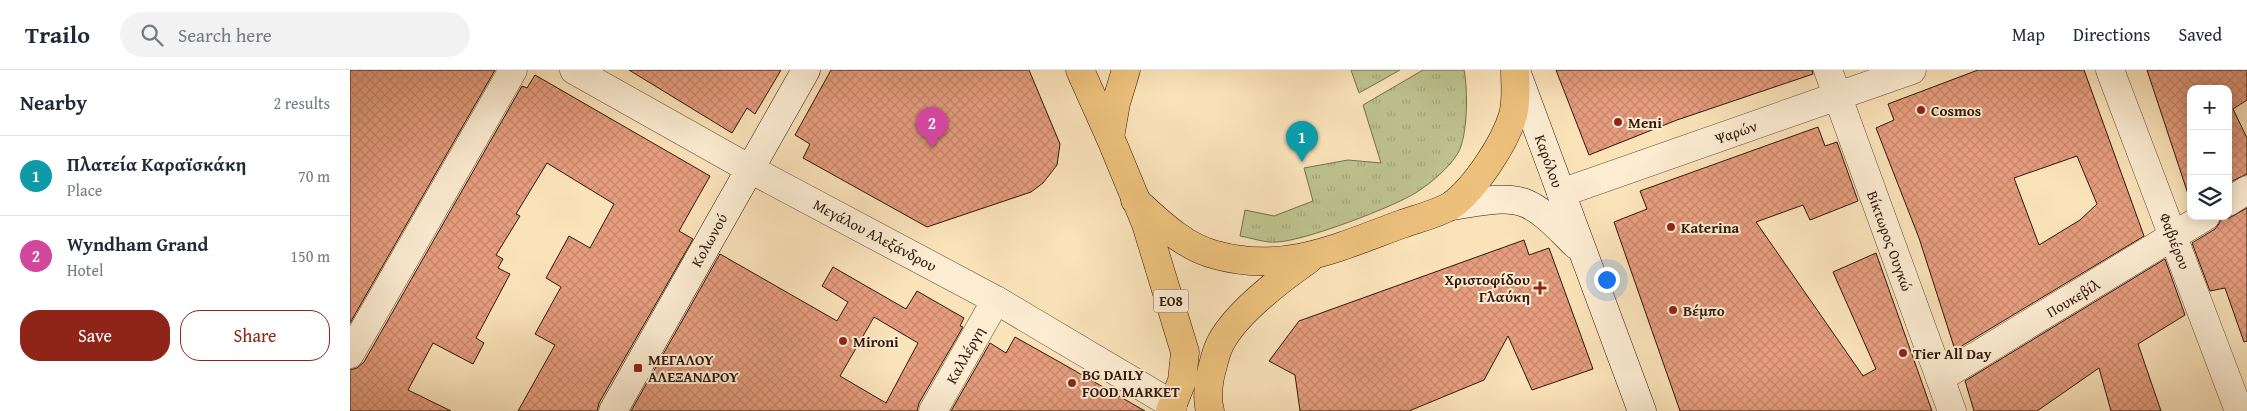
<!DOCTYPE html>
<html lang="en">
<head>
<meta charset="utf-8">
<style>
	:root { --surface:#fff; --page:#f2f2f3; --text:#1f2937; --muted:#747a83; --line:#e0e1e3; --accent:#8f2418 }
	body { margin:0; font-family:"Gentium Book Plus",serif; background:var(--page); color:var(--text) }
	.controls { position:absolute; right:15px; top:15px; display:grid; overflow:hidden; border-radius:10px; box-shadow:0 2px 12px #0003 }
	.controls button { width:45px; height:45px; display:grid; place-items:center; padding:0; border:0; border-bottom:1px solid var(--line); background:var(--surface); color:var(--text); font:25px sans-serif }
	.you { position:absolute; left:1256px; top:209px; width:18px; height:18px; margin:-12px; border:4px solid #fff; border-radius:50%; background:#1a73e8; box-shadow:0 0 0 8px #1a73e833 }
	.badge { display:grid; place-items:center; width:32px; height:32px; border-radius:50%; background:var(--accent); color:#fff; font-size:16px; font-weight:700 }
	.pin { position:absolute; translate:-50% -41px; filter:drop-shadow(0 1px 2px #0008) }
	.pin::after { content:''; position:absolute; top:26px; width:18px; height:15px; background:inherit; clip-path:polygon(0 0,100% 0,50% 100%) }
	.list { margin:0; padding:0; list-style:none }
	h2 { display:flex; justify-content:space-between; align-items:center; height:65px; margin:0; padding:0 20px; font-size:21px }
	h2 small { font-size:16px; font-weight:400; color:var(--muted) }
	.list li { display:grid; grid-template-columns:32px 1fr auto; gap:15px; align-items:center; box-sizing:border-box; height:80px; padding:0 20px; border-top:1px solid var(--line) }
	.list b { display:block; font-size:19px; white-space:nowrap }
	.list p { margin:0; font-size:16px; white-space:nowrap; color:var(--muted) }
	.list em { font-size:16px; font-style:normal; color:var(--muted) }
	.actions { display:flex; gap:10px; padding:15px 20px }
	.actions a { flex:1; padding:11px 0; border:1px solid var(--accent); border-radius:20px; text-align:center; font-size:18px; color:var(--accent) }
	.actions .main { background:var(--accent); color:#fff }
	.icon { flex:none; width:28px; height:28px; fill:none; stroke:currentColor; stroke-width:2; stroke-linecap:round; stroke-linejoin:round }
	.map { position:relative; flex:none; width:1897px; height:341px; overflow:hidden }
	header { display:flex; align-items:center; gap:30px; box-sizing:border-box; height:70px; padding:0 25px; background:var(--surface); border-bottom:1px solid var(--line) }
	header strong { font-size:24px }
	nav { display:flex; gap:28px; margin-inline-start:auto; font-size:18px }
	.search { width:350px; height:45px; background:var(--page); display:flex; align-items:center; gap:12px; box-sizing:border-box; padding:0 18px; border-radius:28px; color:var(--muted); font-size:19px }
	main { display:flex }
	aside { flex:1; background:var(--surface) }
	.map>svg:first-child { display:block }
</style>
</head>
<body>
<header>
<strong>Trailo</strong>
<div class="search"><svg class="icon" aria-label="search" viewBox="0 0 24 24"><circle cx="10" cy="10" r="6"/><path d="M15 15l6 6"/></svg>Search here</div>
<nav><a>Map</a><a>Directions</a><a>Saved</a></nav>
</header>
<main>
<aside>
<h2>Nearby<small>2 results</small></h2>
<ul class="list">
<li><span class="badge" style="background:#0f9aa8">1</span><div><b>Πλατεία Καραϊσκάκη</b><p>Place</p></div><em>70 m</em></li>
<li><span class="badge" style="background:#d1479c">2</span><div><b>Wyndham Grand</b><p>Hotel</p></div><em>150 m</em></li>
</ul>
<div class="actions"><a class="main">Save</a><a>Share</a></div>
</aside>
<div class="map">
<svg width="1897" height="341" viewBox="0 0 1897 341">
	<defs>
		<pattern id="grass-tufts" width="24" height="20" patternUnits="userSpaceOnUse" patternTransform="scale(1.25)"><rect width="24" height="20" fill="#bec38f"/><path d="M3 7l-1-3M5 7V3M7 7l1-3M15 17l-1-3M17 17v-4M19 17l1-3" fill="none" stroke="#a4a77a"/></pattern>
		<pattern id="building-cross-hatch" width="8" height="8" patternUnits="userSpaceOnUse" patternTransform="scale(1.25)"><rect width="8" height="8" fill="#e69d7e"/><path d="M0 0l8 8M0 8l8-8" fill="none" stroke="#c6866c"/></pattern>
	</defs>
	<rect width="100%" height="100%" fill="#fae2b9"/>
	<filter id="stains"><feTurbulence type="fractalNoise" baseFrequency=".004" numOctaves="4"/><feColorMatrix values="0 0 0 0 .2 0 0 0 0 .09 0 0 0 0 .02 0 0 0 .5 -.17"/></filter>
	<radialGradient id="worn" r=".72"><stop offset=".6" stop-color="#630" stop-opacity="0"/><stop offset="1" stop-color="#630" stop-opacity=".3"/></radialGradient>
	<!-- grass -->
	<g fill="url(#grass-tufts)" stroke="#786e4e">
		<polygon points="1001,0 1050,0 1009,23"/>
		<path d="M1073,0H1114C1118,20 1118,65 1108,83C1099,98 1082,112 1067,122C1044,137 954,171 927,172C915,173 902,168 890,166L895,140L924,146L963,131L954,98L998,90L1031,93L1013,35Z"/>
	</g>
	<!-- building -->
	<g fill="url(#building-cross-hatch)" stroke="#31180c" fill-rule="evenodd">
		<polygon points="0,0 145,0 0,253"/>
		<polygon points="279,0 431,0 405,44 397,38 382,63"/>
		<polygon points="481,0 679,0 710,74 707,95 693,113 681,122 577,157 453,88 460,74 445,65"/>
		<polygon points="1206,0 1462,0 1463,4 1327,50 1239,85"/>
		<path d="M1628,0H1734L1794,166L1605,280L1569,168L1526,58L1544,50L1538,34ZM1727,86L1747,134L1730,150L1689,175L1664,108Z"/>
		<polygon points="1797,0 1897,0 1897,30 1883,39 1897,68 1897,104 1878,113 1878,19 1841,19 1841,133"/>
		<polygon points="185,5 360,106 329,161 343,169 249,333 247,341 168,341 205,275 185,264 211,217 196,208 219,166 240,178 264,134 197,93 166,144 170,146 146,185 153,189 148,198 160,204 126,268 134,273 123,294 83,273 58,320 101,341 0,341 0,300 7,298 14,292 172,16 177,18"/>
		<polygon points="1468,57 1475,76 1487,72 1508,131 1460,150 1453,135 1406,152 1513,306 1526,299 1483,202 1526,183 1582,341 1330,341 1264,152 1297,139 1290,121"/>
		<polygon points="1897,138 1897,271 1894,272 1875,218 1860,221 1842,173 1865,159 1869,154 1872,146 1879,148"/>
		<polygon points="1174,170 1179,185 1199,178 1243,299 1182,320 1158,266 1134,310 1059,341 950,341 945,305 919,291 949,251"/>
		<path d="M370,184L487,251L498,232L472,216L483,197L556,239L567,221L614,248L610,256L613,257L569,333L567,341H281ZM524,247L568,273L536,333L490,306Z"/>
		<polygon points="1815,189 1835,245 1788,274 1811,341 1761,341 1749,298 1687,341 1624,341 1615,311"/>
		<polygon points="665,267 713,294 795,341 601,341 640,273 656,283"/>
	</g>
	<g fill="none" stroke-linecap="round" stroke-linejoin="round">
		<defs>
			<g id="street">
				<polyline points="224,0 400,99 646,230 823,335"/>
				<polyline points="1478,0 1602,341"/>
				<polyline points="1760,0 1889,341"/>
				<polyline points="1211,123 1562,0"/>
				<polyline points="1878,132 1897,120"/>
				<polyline points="0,284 163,0"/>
				<polyline points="1590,308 1856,146"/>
				<polyline points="583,341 646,230"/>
			</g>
			<g id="secondary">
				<polyline points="1166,1 1292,341"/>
				<path d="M1101,136C1124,133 1153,125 1175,133C1195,141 1211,161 1226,175"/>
				<polyline points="263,341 456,0"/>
			</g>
			<g id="primary">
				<polyline points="730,0 760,67 796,154 835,282 832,311 820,341"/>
				<polyline points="760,67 766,33 776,0"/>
				<path d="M785,130C809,152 834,177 866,185C934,204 989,177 1052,154C1066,149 1090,143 1102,135C1125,118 1155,73 1163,45C1167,30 1165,15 1165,0"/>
				<path d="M860,341C857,330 858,318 860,307C863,296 865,284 870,274C885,244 931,209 958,190"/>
			</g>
		</defs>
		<!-- street casing -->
		<use href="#street" stroke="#634a37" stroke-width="29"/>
		<!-- secondary casing -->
		<use href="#secondary" stroke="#31180c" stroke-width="29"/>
		<!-- primary casing -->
		<use href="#primary" stroke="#31180c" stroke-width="29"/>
		<!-- street -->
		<use href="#street" stroke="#fcecd2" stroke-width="28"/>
		<!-- secondary -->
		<use href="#secondary" stroke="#fcecd2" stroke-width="28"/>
		<!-- primary -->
		<use href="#primary" stroke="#edc17c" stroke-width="28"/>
	</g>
	<!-- markers -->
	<g fill="#8f2418" stroke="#fcecd2" stroke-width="2">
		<circle cx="1571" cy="40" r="5"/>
		<circle cx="1268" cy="52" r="5"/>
		<circle cx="1321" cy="157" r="5"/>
		<path d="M1187.5 210.5h5v5h5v5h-5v5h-5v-5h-5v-5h5z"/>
		<circle cx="1323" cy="240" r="5"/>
		<circle cx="493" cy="271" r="5"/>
		<circle cx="1553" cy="283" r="5"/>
		<rect x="283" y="293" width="10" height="10" rx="2.5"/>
		<circle cx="722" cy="313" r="5"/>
	</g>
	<g text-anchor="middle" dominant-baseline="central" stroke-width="4" stroke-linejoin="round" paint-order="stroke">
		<!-- shield labels -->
		<rect fill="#fcecd2" stroke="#6e5847" stroke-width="1" x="803.5" y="219.5" width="35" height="23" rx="4"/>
		<g font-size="14" font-weight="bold" fill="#31180c">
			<text x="821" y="231">ΕΟ8</text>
		</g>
		<!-- poi labels -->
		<g font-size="15" font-weight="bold" fill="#31180c" stroke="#fcecd2" text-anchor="start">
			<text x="1581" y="40">Cosmos</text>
			<text x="1278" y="52">Meni</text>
			<text x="1331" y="157">Katerina</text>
			<text x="1180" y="209" text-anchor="end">Χριστοφίδου<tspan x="1180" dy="17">Γλαύκη</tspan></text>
			<text x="1333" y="240">Βέμπο</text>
			<text x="503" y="271">Mironi</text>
			<text x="1563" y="283">Tier All Day</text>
			<text x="298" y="289">ΜΕΓΑΛΟΥ<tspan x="298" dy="17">ΑΛΕΞΑΝΔΡΟΥ</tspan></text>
			<text x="732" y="304">BG DAILY<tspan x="732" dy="17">FOOD MARKET</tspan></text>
		</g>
		<!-- street labels -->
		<g font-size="15" fill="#31180c" stroke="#fcecd2">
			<text transform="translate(1386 62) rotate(-19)">Ψαρών</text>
			<text transform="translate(1199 91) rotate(70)">Καρόλου</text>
			<text transform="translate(525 165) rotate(28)">Μεγάλου Αλεξάνδρου</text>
			<text transform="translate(359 170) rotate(-61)">Κολωνού</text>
			<text transform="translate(1540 171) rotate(70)">Βίκτωρος Ουγκώ</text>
			<text transform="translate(1825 171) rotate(69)">Φαβιέρου</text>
			<text transform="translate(1723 228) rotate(-31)">Πουκεβίλ</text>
			<text transform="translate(615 285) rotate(-61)">Καλλέργη</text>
		</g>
	</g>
	<rect width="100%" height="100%" filter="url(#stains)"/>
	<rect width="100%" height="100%" fill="url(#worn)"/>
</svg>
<div class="controls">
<button>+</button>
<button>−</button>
<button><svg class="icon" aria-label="layers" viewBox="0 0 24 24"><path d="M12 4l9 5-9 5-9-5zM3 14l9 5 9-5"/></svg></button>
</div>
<div class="you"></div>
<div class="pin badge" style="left:952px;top:92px;background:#0f9aa8">1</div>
<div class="pin badge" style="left:582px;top:78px;background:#d1479c">2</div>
</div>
</main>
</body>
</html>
